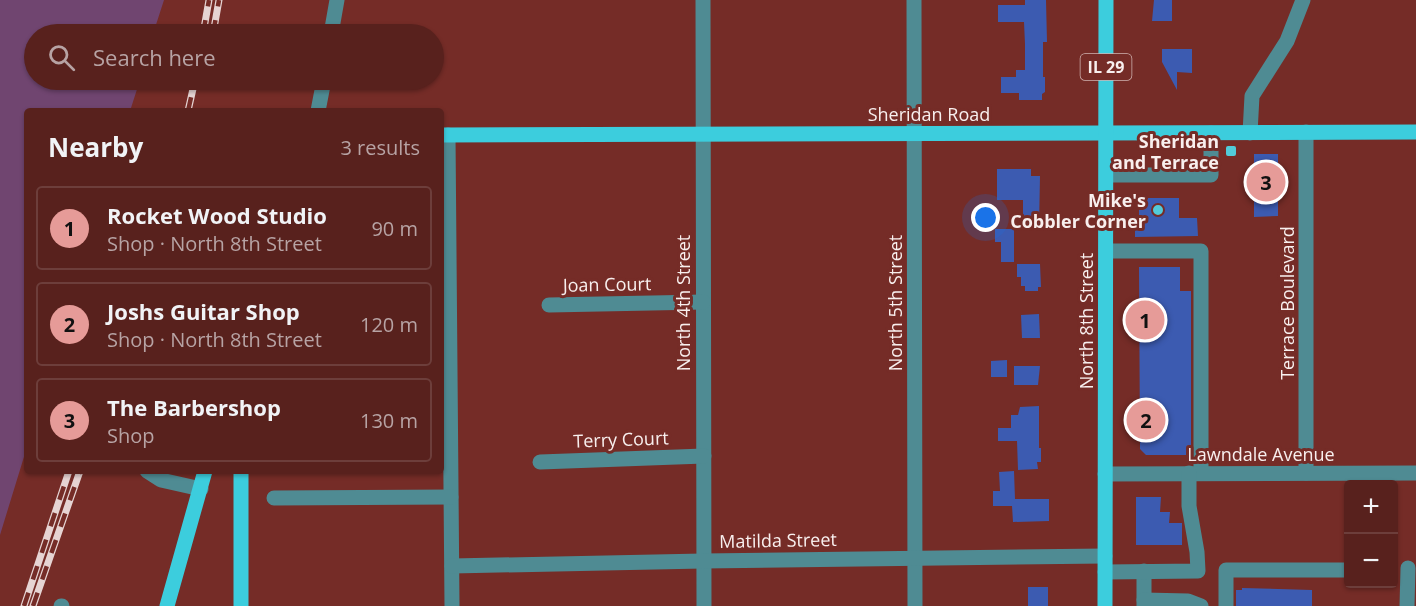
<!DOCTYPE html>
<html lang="en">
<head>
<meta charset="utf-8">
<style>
	:root { --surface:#58211d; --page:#612e2a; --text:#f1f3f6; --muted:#b7a3a4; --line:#6d3e3b; --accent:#e69b98 }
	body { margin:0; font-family:"Open Sans",sans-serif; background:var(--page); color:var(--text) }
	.controls { position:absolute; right:18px; bottom:18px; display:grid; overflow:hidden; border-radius:6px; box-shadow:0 2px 4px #0004 }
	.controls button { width:54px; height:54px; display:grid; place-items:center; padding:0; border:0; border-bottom:2px solid var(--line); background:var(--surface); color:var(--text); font:30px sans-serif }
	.you { position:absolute; left:986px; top:218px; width:21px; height:21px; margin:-15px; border:4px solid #fff; border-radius:50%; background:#1a73e8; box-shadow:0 0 0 9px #1a73e833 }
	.badge { display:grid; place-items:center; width:39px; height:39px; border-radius:50%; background:var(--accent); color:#111; font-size:20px; font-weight:700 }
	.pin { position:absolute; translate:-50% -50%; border:3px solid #fff; box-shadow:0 2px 6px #0006 }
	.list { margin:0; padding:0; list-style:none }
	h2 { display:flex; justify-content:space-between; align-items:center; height:78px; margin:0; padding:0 24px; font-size:26px }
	h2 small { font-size:20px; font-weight:400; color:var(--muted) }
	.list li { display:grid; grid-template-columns:39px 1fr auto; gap:18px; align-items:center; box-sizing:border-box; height:84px; margin:0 12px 12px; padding:0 12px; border:2px solid var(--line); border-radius:6px }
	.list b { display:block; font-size:22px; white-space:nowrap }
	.list p { margin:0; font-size:20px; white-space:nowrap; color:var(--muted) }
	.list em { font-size:20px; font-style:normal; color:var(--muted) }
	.icon { flex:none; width:33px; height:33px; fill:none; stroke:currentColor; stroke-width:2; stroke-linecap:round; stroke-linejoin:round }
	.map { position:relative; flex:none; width:1416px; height:606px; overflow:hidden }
	.search { position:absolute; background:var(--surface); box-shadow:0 2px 4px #0004; left:24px; top:24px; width:420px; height:66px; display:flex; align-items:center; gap:15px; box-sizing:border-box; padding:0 21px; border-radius:33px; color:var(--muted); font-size:22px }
	.panel { position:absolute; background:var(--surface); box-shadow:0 2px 4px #0004; left:24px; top:108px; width:420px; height:366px; border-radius:6px }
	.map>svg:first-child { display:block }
</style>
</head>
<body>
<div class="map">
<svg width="1416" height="606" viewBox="0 0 1416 606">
	<rect width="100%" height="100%" fill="#752c27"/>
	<!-- green -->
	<polygon fill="#704570" points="0,0 164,0 153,34 34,34 34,80 140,80 130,111 27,111 27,447 0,535"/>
	<!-- building -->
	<g fill="#3c5bb1">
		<polygon points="1025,0 1046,0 1047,42 1043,42 1043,77 1045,77 1045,92 1042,94 1042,100 1019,100 1019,93 1001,93 1001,77 1016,77 1016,70 1025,70 1025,44 1024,22 998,22 998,5 1025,5"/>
		<polygon points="1154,0 1172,0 1172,21 1152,21"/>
		<polygon points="1162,49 1192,49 1192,73 1177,72 1177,90 1162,62"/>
		<polygon points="1254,154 1278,154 1278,216 1254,217"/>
		<polygon points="997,169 1031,169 1031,176 1040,176 1039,228 1023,229 1023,200 997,200"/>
		<polygon points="1139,198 1179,198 1179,218 1197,218 1198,236 1135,237 1135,218 1139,218"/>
		<polygon points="995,229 1014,229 1014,262 1001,262 1001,242 995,242"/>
		<polygon points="1017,264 1040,264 1041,287 1038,287 1038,291 1025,291 1025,286 1021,286 1021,277 1017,277"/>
		<polygon points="1139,267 1180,267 1180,291 1191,291 1191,455 1146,455 1140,449"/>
		<polygon points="1039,314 1040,338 1022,338 1021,315"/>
		<polygon points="1007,360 1007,377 991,377 991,361"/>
		<polygon points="1014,366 1040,366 1038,385 1014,385"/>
		<polygon points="1039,406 1039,448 1041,448 1041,462 1037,462 1038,469 1018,470 1017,441 998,441 998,428 1011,428 1011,415 1018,415 1020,407"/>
		<polygon points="1014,471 1015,499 1049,499 1049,521 1013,522 1012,506 993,506 993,491 1000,491 999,472"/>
		<polygon points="1136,497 1161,497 1160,512 1170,512 1169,523 1182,523 1182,545 1136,545"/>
		<rect x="1028" y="587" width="20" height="19"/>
		<polygon points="1242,588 1312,590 1312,606 1236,606 1236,590 1242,590"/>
	</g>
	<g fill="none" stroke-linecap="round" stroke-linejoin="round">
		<!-- minor -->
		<g stroke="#4f8b93" stroke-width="15">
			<polyline points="703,0 704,606"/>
			<polyline points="914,0 915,606"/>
			<polyline points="331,34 337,0"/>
			<polyline points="318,111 324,80"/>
			<polyline points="1250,133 1252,96 1287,41 1303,0"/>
			<polyline points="448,135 452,606"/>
			<polyline points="1107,175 1211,175 1211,133"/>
			<polyline points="1106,251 1201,251 1201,473"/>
			<polyline points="549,305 703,302"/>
			<polyline points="540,462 704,456"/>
			<polyline points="147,471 161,480 201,489"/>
			<polyline points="1306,473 1306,132"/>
			<polyline points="1105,474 1416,473"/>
			<polyline points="274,498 451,497"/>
			<polyline points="452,566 703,561 1105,556"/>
			<polyline points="1144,571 1144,606"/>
			<polyline points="1105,572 1198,571 1197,552 1189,506 1189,473"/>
			<polyline points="1144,600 1188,601 1201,606"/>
			<polyline points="61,606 62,606"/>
			<polyline points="1226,606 1226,570 1348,570"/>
			<polyline points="1407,606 1408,568"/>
		</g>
		<!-- major -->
		<g stroke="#3ccddd" stroke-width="15">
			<polyline points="441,135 1416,132"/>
			<polyline points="241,471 241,606"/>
			<polyline points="167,606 205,471"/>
			<polyline points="1105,606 1106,0"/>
		</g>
		<defs>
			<g id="rail">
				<polyline points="203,34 209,0"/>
				<polyline points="213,34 219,0"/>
				<polyline points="188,111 195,80"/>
				<polyline points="24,606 69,471"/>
				<polyline points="33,606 80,471"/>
			</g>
		</defs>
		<!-- rail casing -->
		<use href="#rail" stroke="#e6d4d3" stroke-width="7"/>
		<!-- rail -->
		<use href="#rail" stroke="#752c27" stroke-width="4.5" stroke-dasharray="14" stroke-linecap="butt"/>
	</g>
	<!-- markers -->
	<g fill="#52cbd9" stroke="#752c27" stroke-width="2">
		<rect x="1225" y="145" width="12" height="12" rx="3"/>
		<circle cx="1158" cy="210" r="6"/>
	</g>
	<g text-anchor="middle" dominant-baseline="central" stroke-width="6" stroke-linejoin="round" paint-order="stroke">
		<!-- shield labels -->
		<rect fill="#752c27" stroke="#d1b4b2" stroke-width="1.5" x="1080.5" y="54" width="51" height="26" rx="4.5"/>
		<g font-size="16" font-weight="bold" fill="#f8efee">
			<text x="1106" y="67">IL 29</text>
		</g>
		<!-- street labels -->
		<g font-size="18" fill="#f8efee" stroke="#752c27">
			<text x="929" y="114">Sheridan Road</text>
			<text transform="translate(607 284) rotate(-1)">Joan Court</text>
			<text transform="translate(683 303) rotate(-90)">North 4th Street</text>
			<text transform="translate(895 303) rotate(-90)">North 5th Street</text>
			<text transform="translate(1287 303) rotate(-90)">Terrace Boulevard</text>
			<text transform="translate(1086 321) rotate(-90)">North 8th Street</text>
			<text transform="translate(621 439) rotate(-2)">Terry Court</text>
			<text x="1261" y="454">Lawndale Avenue</text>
			<text transform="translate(778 540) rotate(-1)">Matilda Street</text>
		</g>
		<!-- poi labels -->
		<g font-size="18" font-weight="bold" fill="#f8efee" stroke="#752c27" text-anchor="end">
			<text x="1219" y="141">Sheridan<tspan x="1219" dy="21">and Terrace</tspan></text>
			<text x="1146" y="200">Mike's<tspan x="1146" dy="21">Cobbler Corner</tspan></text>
		</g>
	</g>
</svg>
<div class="controls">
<button>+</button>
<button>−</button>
</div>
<div class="you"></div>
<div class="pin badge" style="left:1145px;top:320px">1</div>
<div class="pin badge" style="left:1146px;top:420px">2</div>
<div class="pin badge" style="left:1266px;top:182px">3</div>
<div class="search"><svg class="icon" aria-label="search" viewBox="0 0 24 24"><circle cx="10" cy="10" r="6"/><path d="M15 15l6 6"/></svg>Search here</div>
<section class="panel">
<h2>Nearby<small>3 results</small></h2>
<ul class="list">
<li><span class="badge">1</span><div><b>Rocket Wood Studio</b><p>Shop · North 8th Street</p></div><em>90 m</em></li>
<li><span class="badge">2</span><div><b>Joshs Guitar Shop</b><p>Shop · North 8th Street</p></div><em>120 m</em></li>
<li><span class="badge">3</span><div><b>The Barbershop</b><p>Shop</p></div><em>130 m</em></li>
</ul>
</section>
</div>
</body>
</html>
